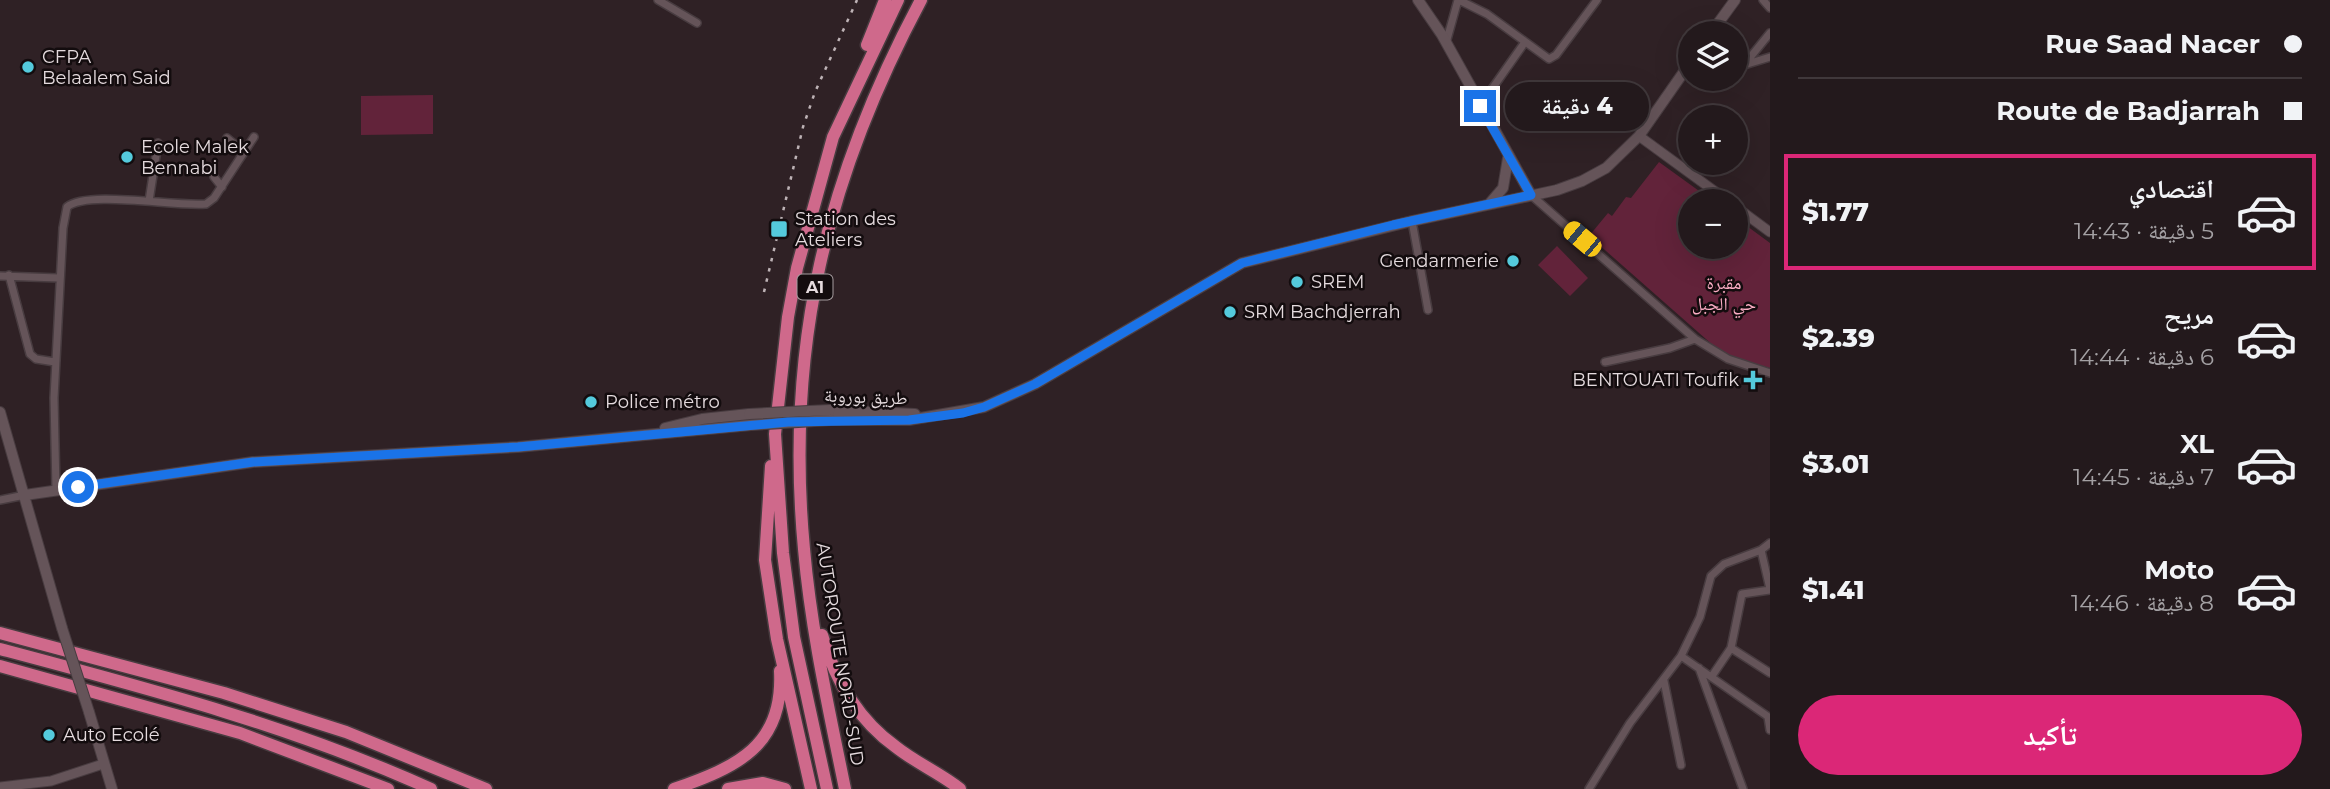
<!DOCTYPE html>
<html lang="ar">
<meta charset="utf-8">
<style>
body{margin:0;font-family:Montserrat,"Noto Naskh Arabic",sans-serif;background:#2b2225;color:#f1f3f6;direction:rtl;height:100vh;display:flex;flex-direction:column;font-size:26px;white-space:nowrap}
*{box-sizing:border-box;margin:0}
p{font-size:23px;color:#a3a0a3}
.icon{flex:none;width:38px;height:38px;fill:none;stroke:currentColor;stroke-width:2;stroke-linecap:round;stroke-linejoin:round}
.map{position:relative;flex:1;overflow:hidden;direction:ltr}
.panel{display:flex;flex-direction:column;background:#23191c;width:560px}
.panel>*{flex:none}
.hud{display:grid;align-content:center;height:154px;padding:0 28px;background:#23191c}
.controls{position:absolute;left:1678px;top:21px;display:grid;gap:14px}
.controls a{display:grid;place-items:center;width:70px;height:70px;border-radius:50%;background:#23191c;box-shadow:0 7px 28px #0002,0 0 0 2px #40383b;font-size:35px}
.end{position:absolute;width:32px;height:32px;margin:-16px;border:9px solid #1a73e8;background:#fff;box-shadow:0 0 0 4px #fff}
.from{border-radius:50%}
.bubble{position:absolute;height:49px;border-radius:24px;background:#23191c;box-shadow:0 7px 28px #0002,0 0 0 2px #40383b;font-size:23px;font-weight:800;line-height:49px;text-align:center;direction:rtl}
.car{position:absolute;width:21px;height:42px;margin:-21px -10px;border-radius:9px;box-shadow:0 0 5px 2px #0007;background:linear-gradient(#f5c518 24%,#345 0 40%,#f5c518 0 76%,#345 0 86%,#f5c518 0)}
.hud b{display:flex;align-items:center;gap:24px;height:66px;font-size:26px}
.hud b+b{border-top:2px solid #40383b}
.hud i{width:18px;height:18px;background:#f1f3f6}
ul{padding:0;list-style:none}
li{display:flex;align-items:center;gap:21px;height:116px;margin:0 14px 10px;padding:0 14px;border:4px solid transparent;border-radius:0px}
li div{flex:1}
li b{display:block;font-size:26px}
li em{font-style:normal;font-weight:800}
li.current{border-color:#db2777}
li>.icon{width:63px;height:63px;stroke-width:1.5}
.button{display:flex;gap:14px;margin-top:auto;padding:14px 28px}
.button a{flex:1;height:80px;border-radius:42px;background:#db2777;color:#fff;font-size:28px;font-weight:800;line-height:80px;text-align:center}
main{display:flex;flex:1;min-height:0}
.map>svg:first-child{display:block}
</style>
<main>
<section class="panel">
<div class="hud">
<b><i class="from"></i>Rue Saad Nacer</b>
<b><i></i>Route de Badjarrah</b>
</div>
<ul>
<li class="current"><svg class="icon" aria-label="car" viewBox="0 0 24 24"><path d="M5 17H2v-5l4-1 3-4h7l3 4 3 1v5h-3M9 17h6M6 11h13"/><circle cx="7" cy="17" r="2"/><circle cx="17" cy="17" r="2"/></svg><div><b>اقتصادي</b><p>5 دقيقة · 14:43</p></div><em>$1.77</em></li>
<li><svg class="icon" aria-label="car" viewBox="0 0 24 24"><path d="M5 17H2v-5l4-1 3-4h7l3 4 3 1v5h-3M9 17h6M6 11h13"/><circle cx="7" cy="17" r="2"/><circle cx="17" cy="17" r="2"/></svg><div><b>مريح</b><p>6 دقيقة · 14:44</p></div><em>$2.39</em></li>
<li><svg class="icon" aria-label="car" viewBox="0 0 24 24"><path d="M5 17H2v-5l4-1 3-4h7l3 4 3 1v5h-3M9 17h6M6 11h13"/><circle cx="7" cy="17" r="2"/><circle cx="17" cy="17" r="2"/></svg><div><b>XL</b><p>7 دقيقة · 14:45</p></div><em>$3.01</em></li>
<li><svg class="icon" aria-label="car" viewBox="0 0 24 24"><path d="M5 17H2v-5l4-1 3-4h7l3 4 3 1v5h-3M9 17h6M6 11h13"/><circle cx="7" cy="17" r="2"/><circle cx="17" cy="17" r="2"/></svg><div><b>Moto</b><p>8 دقيقة · 14:46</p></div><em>$1.41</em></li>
</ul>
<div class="button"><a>تأكيد</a></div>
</section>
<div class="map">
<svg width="1770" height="789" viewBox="0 0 1770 789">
<rect width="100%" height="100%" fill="#2f2125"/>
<!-- green -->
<path fill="#62233a" d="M 433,95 L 433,134 L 361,135 L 361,96 Z
M 1659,162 L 1713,201 L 1690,201 L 1690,247 L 1736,247 L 1736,218 L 1770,243 L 1770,368 L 1735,358 L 1715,347 L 1589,236 L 1608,213 L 1612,216 L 1626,197 L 1631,198 Z
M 1557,246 L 1588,278 L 1570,296 L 1538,265 Z"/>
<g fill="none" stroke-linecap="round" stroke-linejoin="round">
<defs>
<path id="minor" d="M 658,0 L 697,23
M 1459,0 L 1487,14 L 1549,59 L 1556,55 L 1597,0
M 1763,0 L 1770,8
M 1770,33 L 1744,65 L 1770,57
M 1446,43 L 1458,0
M 1480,106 L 1525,42
M 227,138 L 244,152
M 214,177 L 222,187
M 1531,195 L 1695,339 L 1728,359 L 1770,373
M 149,201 L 158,143
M 1412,221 L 1428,310
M 9,275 L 30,354 L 36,359 L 55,362
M 0,276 L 59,278
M 1605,362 L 1670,348 L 1695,339
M 56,490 L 54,398 L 63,228 L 67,207 C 88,190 175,207 206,204 L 214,198 L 254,137
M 0,500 L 25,495
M 1761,550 L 1770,589
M 1731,648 L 1770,673
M 1681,656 L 1770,718
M 1699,668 L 1743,789
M 1712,676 L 1731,648 L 1742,594 L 1770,590
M 1664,681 L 1681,765
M 1768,717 L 1770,730
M 1589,789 L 1630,723 L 1681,656 L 1700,617 L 1711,576 L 1724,564 L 1761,550 L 1770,543"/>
<path id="tertiary" d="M 1639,136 L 1728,201
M 1736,207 L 1770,232
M 0,787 L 51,781 L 103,764"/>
<path id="secondary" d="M 1418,0 L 1442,35 L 1531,195
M 1711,33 L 1735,0
M 1490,203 L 1503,188 L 1508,158
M 830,410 L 915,414
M 0,412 L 62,628
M 831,420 L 909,420 L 984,407 L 1035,384 L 1242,263 L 1412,221 L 1557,190 L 1582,181 L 1606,168 L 1639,136 L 1690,63
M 665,428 L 702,419 L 749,414
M 25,495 L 253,462 L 518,447 L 751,425
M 89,712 L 112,789"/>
<path id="motorway" d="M 867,45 L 885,0
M 771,466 L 765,560 L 777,639 L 811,789
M 0,633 L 224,693 L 346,732 L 486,789
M 822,635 C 835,680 858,720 896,747 C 916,763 940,773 960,789
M 0,649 C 147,688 292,726 431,789
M 0,666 L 240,733 L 388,789
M 674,789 C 737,767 784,746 780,671
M 728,789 L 763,783 L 785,789
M 827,789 L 794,637 L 783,553 L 775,434 L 788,317 L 797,268 L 833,137 L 898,0
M 845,789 C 829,710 811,630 804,549 C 785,347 826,178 921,0"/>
</defs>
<!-- minor casing -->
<use href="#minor" stroke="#483c40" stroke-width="10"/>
<!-- tertiary casing -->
<use href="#tertiary" stroke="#483c40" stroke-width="11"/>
<!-- secondary casing -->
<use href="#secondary" stroke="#483c40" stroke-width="12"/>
<!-- motorway casing -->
<use href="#motorway" stroke="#483c40" stroke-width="15"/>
<!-- minor -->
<use href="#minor" stroke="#655459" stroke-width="7"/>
<!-- tertiary -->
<use href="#tertiary" stroke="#655459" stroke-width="9"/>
<!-- secondary -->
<use href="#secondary" stroke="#655459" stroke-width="10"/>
<!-- motorway -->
<use href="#motorway" stroke="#cf698b" stroke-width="12"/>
<!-- rail -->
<path stroke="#beb3b6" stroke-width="2.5" stroke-dasharray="3.5 7" stroke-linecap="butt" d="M 764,292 L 803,127 L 815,92 L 857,0"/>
<defs>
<path id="secondary-bridge" d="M 749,414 L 830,410
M 751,425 L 831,420
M 62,628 L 89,712"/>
</defs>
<!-- secondary-bridge casing -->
<use href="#secondary-bridge" stroke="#483c40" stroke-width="12" stroke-linecap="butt"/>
<!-- secondary-bridge -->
<use href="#secondary-bridge" stroke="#655459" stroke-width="10"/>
</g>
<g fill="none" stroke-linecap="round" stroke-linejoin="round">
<!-- route -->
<path stroke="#1a73e8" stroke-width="9" d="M 78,487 L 253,462 L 518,447 L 788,422 L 909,420 L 963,413 L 984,407 L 1035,384 L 1242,263 L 1393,225 L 1531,195 L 1480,106"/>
</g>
<!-- markers -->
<g fill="#54cadc" stroke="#130c0e" stroke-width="2.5">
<circle cx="28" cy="67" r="7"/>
<circle cx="127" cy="157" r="7"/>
<rect x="770" y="220" width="18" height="18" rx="3.5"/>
<circle cx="1513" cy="261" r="7"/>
<circle cx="1297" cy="282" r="7"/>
<circle cx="1230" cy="312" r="7"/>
<path d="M1749.5 369.5h7v7h7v7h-7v7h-7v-7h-7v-7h7z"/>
<circle cx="591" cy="402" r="7"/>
<circle cx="49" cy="735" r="7"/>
</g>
<g text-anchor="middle" stroke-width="5" stroke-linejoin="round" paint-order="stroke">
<!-- shield labels -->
<rect fill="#130c0e" stroke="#a69da0" stroke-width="2" x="797.5" y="274.5" width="35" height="25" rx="5"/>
<g font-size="16" font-weight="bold" fill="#e5dbde">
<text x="815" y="293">A1</text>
</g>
<!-- poi labels -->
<g font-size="18" fill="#e5dbde" stroke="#130c0e" text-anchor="start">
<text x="42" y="63">CFPA<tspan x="42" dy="21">Belaalem Said</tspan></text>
<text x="141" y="153">Ecole Malek<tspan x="141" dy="21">Bennabi</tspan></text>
<text x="795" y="225">Station des<tspan x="795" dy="21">Ateliers</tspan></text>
<text x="1499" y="267" text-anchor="end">Gendarmerie</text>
<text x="1311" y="288">SREM</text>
<text x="1244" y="318">SRM Bachdjerrah</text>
<text x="1739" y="386" text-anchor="end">BENTOUATI Toufik</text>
<text x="605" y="408">Police métro</text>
<text x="63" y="741">Auto Ecolé</text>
</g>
<!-- park labels -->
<g font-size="18" fill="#fbadc4" stroke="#130c0e">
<text x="1724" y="289">مقبرة<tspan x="1724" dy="21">حي الجبل</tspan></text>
</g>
<!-- street labels -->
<g font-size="18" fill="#e5dbde" stroke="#130c0e">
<text transform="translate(866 397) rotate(2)" y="6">طريق بوروبة</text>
<text transform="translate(840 654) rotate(81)" y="6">AUTOROUTE NORD-SUD</text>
</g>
</g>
</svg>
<div class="controls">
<a><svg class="icon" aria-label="layers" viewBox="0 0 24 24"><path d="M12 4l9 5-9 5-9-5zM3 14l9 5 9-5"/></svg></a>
<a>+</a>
<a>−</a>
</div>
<i class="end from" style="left:78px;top:487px"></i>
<i class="end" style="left:1480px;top:106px"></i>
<div class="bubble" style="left:1505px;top:82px;width:144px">4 دقيقة</div>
<i class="car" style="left:1582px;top:239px;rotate:310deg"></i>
</div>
</main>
